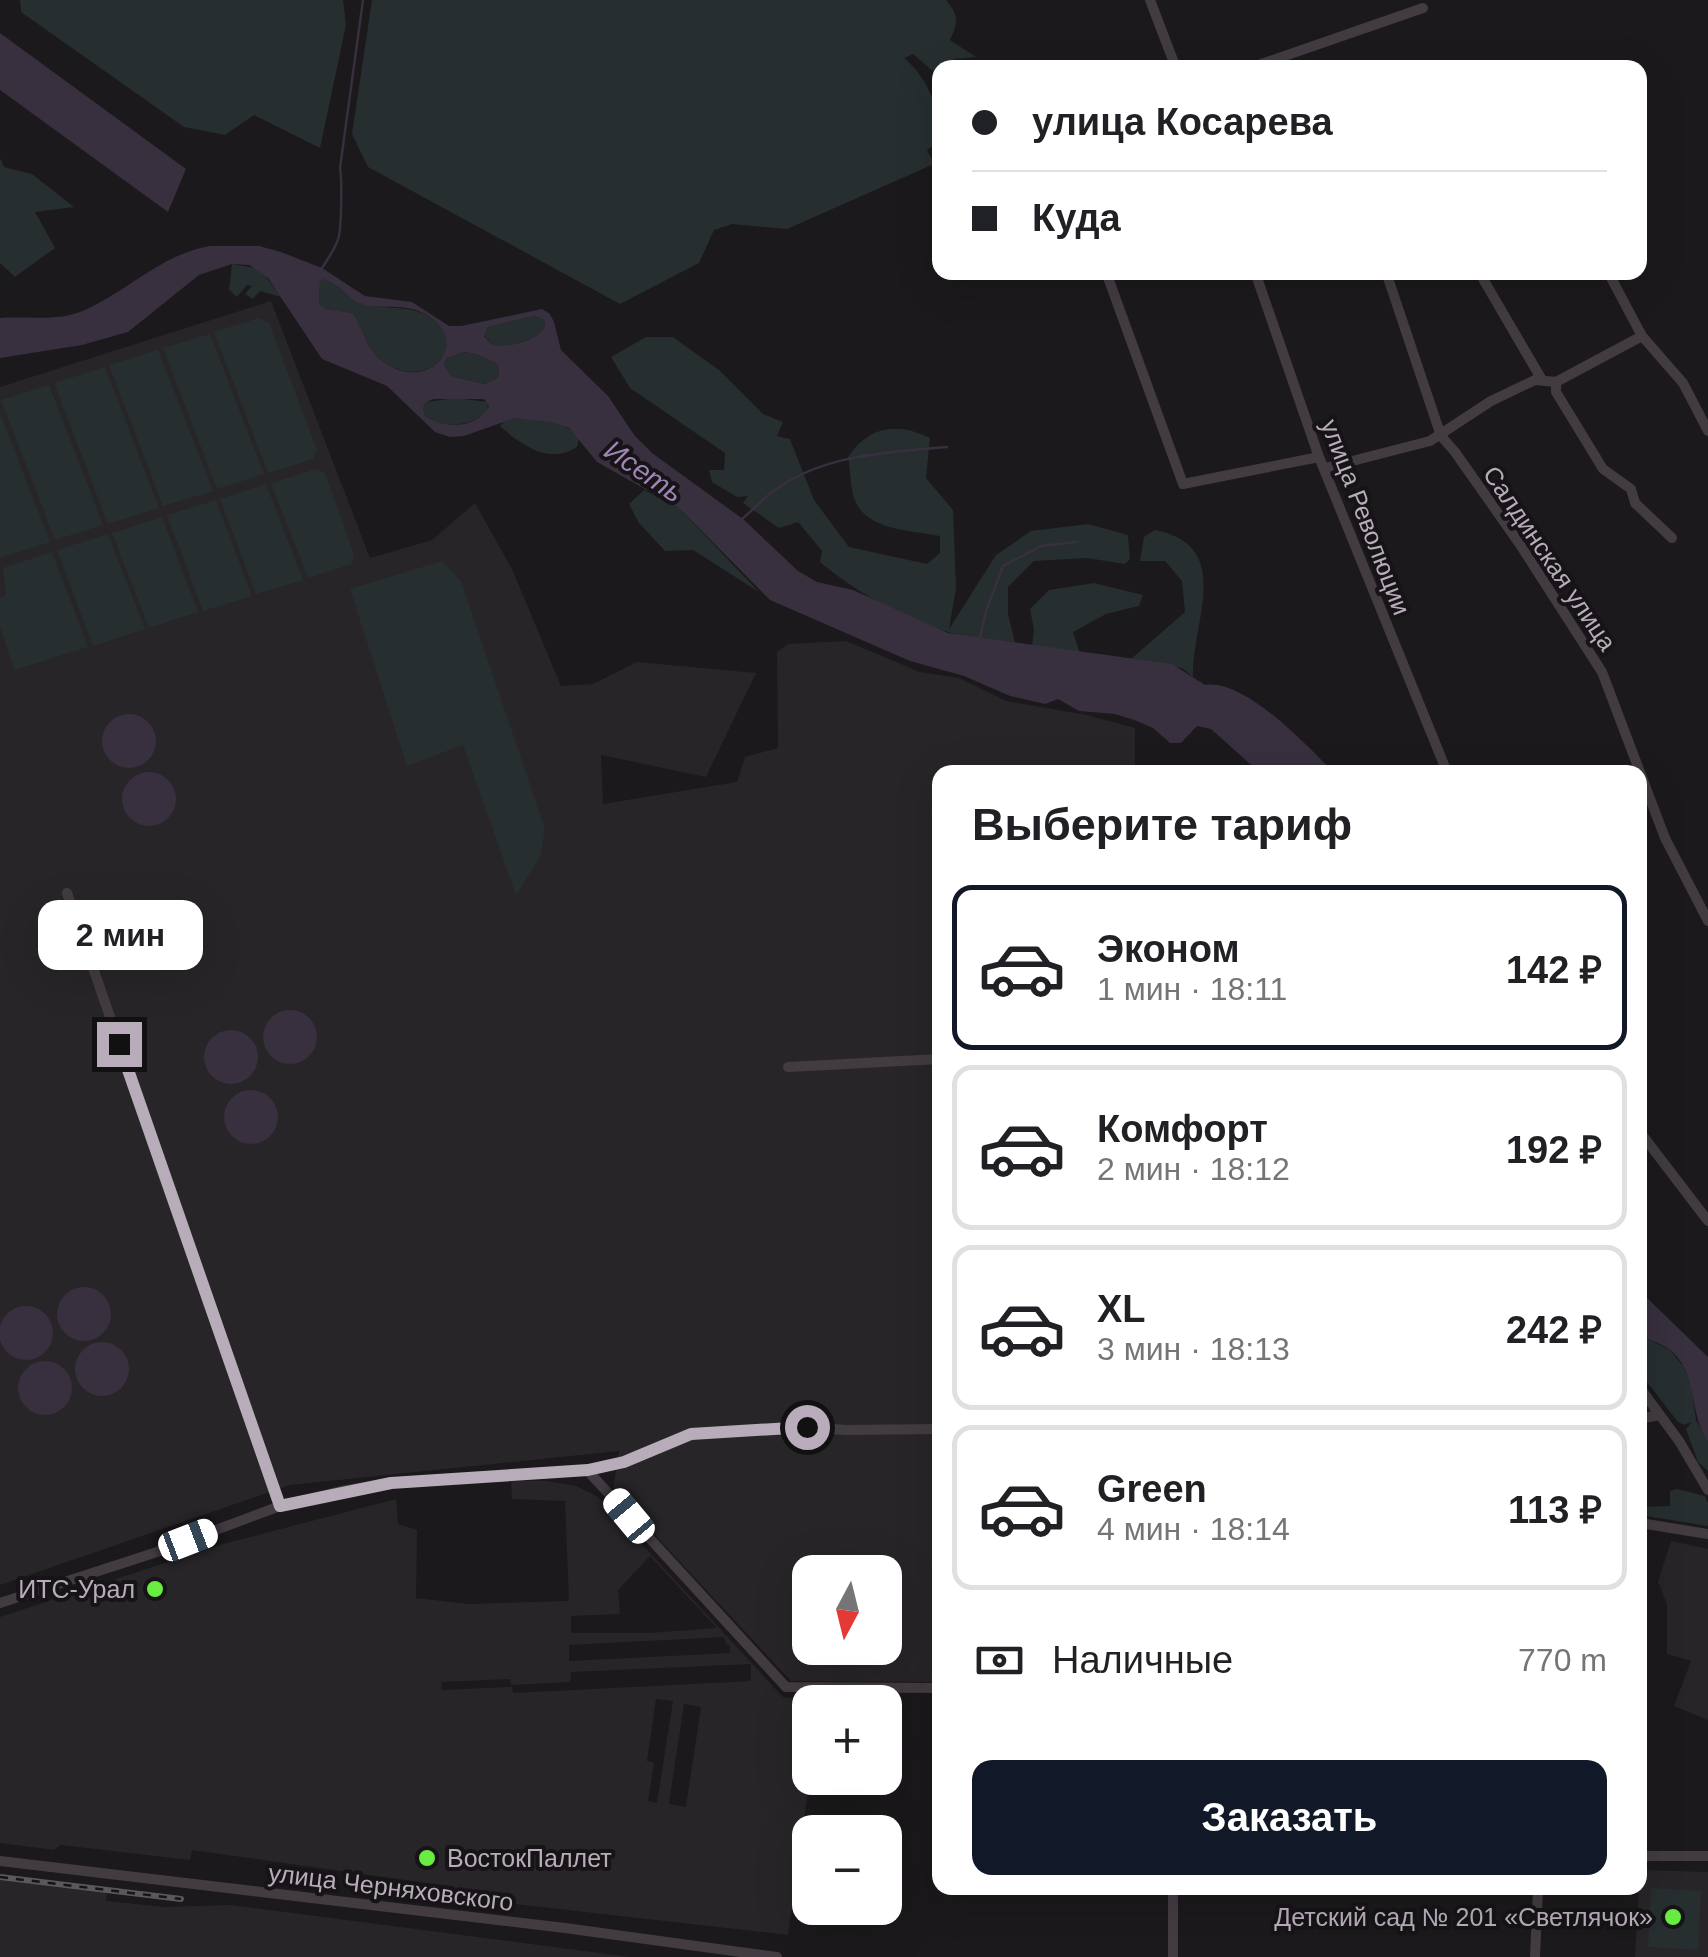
<!DOCTYPE html>
<html lang="ru">
<meta charset="utf-8">
<style>
body{margin:0;font-family:Arial,sans-serif;background:#f6f6f6;color:#202124;height:100vh;display:flex;flex-direction:column;font-size:38px;white-space:nowrap}
*{box-sizing:border-box;margin:0}
p{font-size:32px;color:#757577}
.icon{flex:none;width:55px;height:55px;fill:none;stroke:currentColor;stroke-width:2;stroke-linecap:round;stroke-linejoin:round}
.map{position:relative;flex:1;overflow:hidden}
.panel{position:absolute;left:932px;top:765px;width:715px;height:1130px;display:flex;flex-direction:column;background:#fff;border-radius:20px;box-shadow:0 10px 40px #0002}
.panel>*{flex:none}
.hud{position:absolute;left:932px;top:60px;width:715px;height:220px;border-radius:20px;box-shadow:0 10px 40px #0002;display:grid;align-content:center;height:220px;padding:0 40px;background:#fff}
.needle{width:65px;rotate:187deg}
.tools{position:absolute;left:792px;top:1555px;display:grid;gap:20px}
.tools a{display:grid;place-items:center;width:110px;height:110px;border-radius:20px;background:#fff;box-shadow:0 10px 40px #0002;font-size:50px}
.end{position:absolute;width:45px;height:45px;margin:-22px;border:12px solid #b8acba;background:#111;box-shadow:0 0 0 5px #111}
.from{border-radius:50%}
.bubble{position:absolute;height:70px;border-radius:20px;background:#fff;box-shadow:0 10px 40px #0002;font-size:32px;font-weight:800;line-height:70px;text-align:center}
.car{position:absolute;width:30px;height:60px;margin:-30px -15px;border-radius:12px;box-shadow:0 0 8px 2px #0007;background:linear-gradient(#fff 24%,#345 0 40%,#fff 0 76%,#345 0 86%,#fff 0)}
.hud b{display:flex;align-items:center;gap:35px;height:95px;font-size:38px}
.hud b+b{border-top:2px solid #e0e0e0}
.hud i{width:25px;height:25px;background:#202124}
ul{padding:0;list-style:none}
li{display:flex;align-items:center;gap:30px;height:165px;margin:0 20px 15px;padding:0 20px;border:5px solid #e0e0e0;border-radius:20px}
li div{flex:1}
li b{display:block;font-size:38px}
li em{font-style:normal;font-weight:800}
li.selected{border-color:#111827}
li>.icon{width:90px;height:90px;stroke-width:1.5}
h2{padding:0 40px;font-size:45px;line-height:120px}
.pay{display:flex;align-items:center;gap:25px;height:110px;padding:0 40px;font-size:38px}
.pay p{margin-inline-start:auto}
.primary-button{display:flex;gap:20px;margin-top:auto;padding:20px 40px}
.primary-button a{flex:1;height:115px;border-radius:20px;background:#111827;color:#fff;font-size:40px;font-weight:800;line-height:115px;text-align:center}
.map>svg:first-child{display:block}
</style>
<div class="map">
<svg width="1708" height="1957" viewBox="0 0 1708 1957">
<rect width="100%" height="100%" fill="#1b191b"/>
<!-- built -->
<path fill="#282528" fill-rule="evenodd" d="M 271,301 L 370,558 L 432,540 L 475,503 L 512,569 L 561,686 L 593,684 L 637,662 L 756,673 L 706,777 L 601,755 L 603,804 L 737,782 L 745,757 L 778,748 L 777,652 L 788,644 L 846,641 L 920,672 L 959,678 L 1006,701 L 1087,715 L 1135,728 L 1135,772 L 940,772 L 938,1682 L 791,1681 L 613,1490 L 619,1451 L 290,1485 L 0,1585 L 0,387 ZM 810,1572 L 885,1572 L 885,1648 L 810,1648 Z
M 511,1481 L 547,1481 L 576,1486 L 598,1497 L 783,1697 L 820,1701 L 810,1702 L 810,1775 L 788,1935 L 454,1897 L 455,1887 L 192,1850 L 190,1860 L 61,1845 L 54,1850 L 0,1843 L 0,1617 L 223,1544 L 396,1499 L 398,1524 L 417,1530 L 416,1598 L 469,1604 L 569,1601 L 565,1501 L 512,1499 ZM 650,1556 L 717,1628 L 649,1633 L 571,1633 L 571,1616 L 620,1614 L 618,1590 ZM 724,1637 L 726,1644 L 730,1645 L 730,1653 L 569,1661 L 569,1645 ZM 751,1664 L 751,1681 L 513,1693 L 512,1687 L 441,1690 L 442,1682 L 510,1679 L 511,1685 L 570,1682 L 571,1672 ZM 656,1699 L 673,1701 L 657,1803 L 648,1801 L 654,1763 L 647,1761 ZM 684,1704 L 701,1707 L 686,1807 L 669,1804 Z
M 1671,1541 L 1708,1549 L 1708,1720 L 1674,1706 L 1691,1661 L 1667,1654 L 1667,1604 L 1658,1582 Z
M 1640,1870 L 1708,1872 L 1708,1957 L 1635,1957 Z
M 0,1877 L 107,1889 L 106,1901 L 165,1907 L 231,1905 L 630,1957 L 0,1957 Z"/>
<!-- green -->
<path fill="#272e30" d="M 20,0 L 343,0 L 346,25 L 320,148 L 254,115 L 225,135 L 184,127 L 21,12 Z
M 372,0 L 946,0 C 959,15 958,23 950,40 L 976,57 L 954,59 L 935,73 L 913,54 L 904,58 C 928,78 940,109 940,141 L 927,150 L 934,164 L 787,229 L 732,224 L 714,230 L 699,263 L 620,304 L 368,167 L 352,134 Z
M 0,158 L 4,167 L 32,174 L 74,207 L 35,212 L 55,248 L 15,277 L 0,263 Z
M 232,264 L 260,269 L 281,297 L 260,291 L 253,299 L 245,294 L 252,286 L 247,285 L 237,297 L 229,290 Z
M 324,278 C 337,283 343,294 355,300 C 382,314 412,300 436,322 C 469,352 421,392 381,360 C 366,349 363,329 353,313 L 324,309 L 319,304 L 320,283 Z
M 534,316 L 544,320 L 545,326 C 536,342 510,347 492,345 L 484,335 L 488,327 Z
M 259,318 L 269,323 L 317,450 L 313,459 L 268,473 L 214,332 Z
M 210,334 L 264,474 L 217,489 L 163,348 Z
M 646,337 L 673,337 L 719,370 L 763,414 L 783,422 L 777,436 L 790,439 L 814,500 L 849,547 L 927,564 L 940,553 L 940,536 C 915,531 872,531 857,505 C 850,493 851,471 848,457 C 869,426 897,422 930,438 L 926,478 L 953,510 L 956,588 L 949,629 L 996,555 L 1031,531 L 1088,524 L 1128,535 L 1130,559 L 1125,564 L 1087,558 L 1034,561 L 1008,587 L 1008,614 L 1015,642 C 944,642 873,606 820,562 L 822,551 L 798,522 L 779,528 L 743,503 L 748,496 L 737,497 L 712,482 L 709,470 L 724,470 L 725,453 L 630,388 L 611,357 Z
M 158,350 L 213,491 L 163,506 L 109,365 Z
M 463,352 L 476,354 L 498,364 L 499,377 L 484,384 L 451,376 L 444,365 L 446,359 Z
M 105,367 L 159,508 L 108,524 L 54,383 Z
M 49,385 L 103,525 L 55,540 L 1,400 Z
M 456,398 L 488,402 L 487,412 C 468,427 445,429 425,416 L 423,408 L 426,402 Z
M 0,413 L 50,542 L 0,558 Z
M 515,418 C 536,419 566,420 579,438 L 577,447 C 549,465 521,445 500,426 L 506,420 Z
M 316,469 L 325,473 L 354,555 L 352,564 L 308,578 L 271,483 Z
M 266,484 L 303,580 L 256,594 L 220,499 Z
M 644,490 L 680,509 L 759,592 L 693,550 L 665,551 L 639,523 L 629,504 Z
M 216,500 L 252,596 L 203,611 L 167,515 Z
M 162,517 L 198,612 L 149,628 L 112,533 Z
M 1155,530 C 1236,546 1191,623 1193,677 L 1182,668 L 1131,659 L 1185,612 L 1182,581 L 1165,561 L 1140,561 L 1144,537 Z
M 108,534 L 145,629 L 93,646 L 57,550 Z
M 52,552 L 88,647 L 14,670 L 0,626 L 0,598 L 6,595 L 3,568 Z
M 442,561 L 461,581 L 545,829 L 540,857 L 516,895 L 463,745 L 407,766 L 350,589 Z
M 1094,583 L 1143,595 L 1139,606 L 1106,614 L 1073,632 L 1080,654 L 1032,646 L 1034,630 L 1030,609 L 1049,590 Z
M 1640,1335 L 1670,1350 L 1683,1366 L 1691,1384 L 1696,1420 L 1708,1442 L 1708,1471 L 1698,1462 L 1686,1429 L 1692,1422 L 1684,1425 L 1678,1422 L 1640,1373 Z
M 1677,1489 L 1705,1496 L 1708,1503 L 1708,1526 L 1640,1515 L 1640,1507 L 1670,1506 L 1670,1491 Z
M 1651,1888 L 1701,1891 L 1698,1950 L 1648,1947 Z"/>
<!-- water -->
<path fill="#382f3f" fill-rule="evenodd" d="M 0,33 L 186,169 L 168,212 L 0,90 Z
M 210,246 L 259,246 L 281,252 L 322,268 L 365,296 L 412,302 L 449,326 L 461,326 L 542,309 L 550,314 L 554,322 L 561,350 L 608,396 L 635,436 L 652,453 L 743,519 L 798,571 L 817,582 L 853,590 L 948,633 L 1172,664 L 1205,685 C 1244,678 1308,746 1333,772 L 1259,772 L 1211,729 L 1197,726 L 1181,743 L 1170,743 L 1153,728 L 1137,721 L 1115,714 L 1079,711 L 1058,699 L 1045,704 L 1010,696 L 964,676 L 910,661 L 770,600 L 680,509 L 597,462 L 569,428 L 551,422 L 515,418 L 464,436 L 450,437 L 435,432 L 387,386 L 322,359 L 268,278 L 249,265 L 232,264 L 199,275 L 128,332 L 82,345 L 0,358 L 0,318 C 29,316 58,322 85,310 C 129,290 162,254 210,246 ZM 323,279 C 339,283 347,299 362,304 C 382,310 404,303 423,313 C 477,341 427,397 381,360 C 366,349 363,328 353,313 L 325,309 L 319,304 L 320,283 ZM 534,316 L 544,320 L 545,326 C 536,342 510,347 492,345 L 484,336 L 488,327 ZM 463,352 L 476,354 L 498,364 L 499,377 L 484,384 L 451,376 L 444,365 L 446,359 ZM 434,399 L 484,399 L 489,406 C 477,429 445,429 425,416 L 423,408 L 426,402 Z
M102 741a27 27 0 1 1 54 0a27 27 0 1 1-54 0Z
M122 799a27 27 0 1 1 54 0a27 27 0 1 1-54 0Z
M263 1037a27 27 0 1 1 54 0a27 27 0 1 1-54 0Z
M204 1057a27 27 0 1 1 54 0a27 27 0 1 1-54 0Z
M224 1117a27 27 0 1 1 54 0a27 27 0 1 1-54 0Z
M57 1314a27 27 0 1 1 54 0a27 27 0 1 1-54 0Z
M 1640,1291 L 1708,1357 L 1708,1442 C 1688,1413 1699,1372 1669,1349 C 1660,1343 1649,1340 1640,1335 Z
M-1 1333a27 27 0 1 1 54 0a27 27 0 1 1-54 0Z
M75 1369a27 27 0 1 1 54 0a27 27 0 1 1-54 0Z
M18 1388a27 27 0 1 1 54 0a27 27 0 1 1-54 0Z"/>
<g fill="none" stroke-linecap="round" stroke-linejoin="round">
<!-- stream -->
<path stroke="#382f3f" stroke-width="2.5" d="M 320,271 C 326,262 333,252 337,242 C 342,234 342,179 340,168 L 363,0
M 742,519 C 754,509 765,496 778,488 C 826,454 891,452 947,447
M 979,642 L 986,611 L 1003,566 L 1041,546 L 1076,542"/>
<!-- minor -->
<path stroke="#423c42" stroke-width="10" d="M 1150,0 L 1176,68
M 1250,68 L 1423,8
M 1106,272 L 1183,484 L 1319,457
M 1255,272 L 1319,457 L 1447,772
M 1386,272 L 1441,436 L 1455,452 L 1519,543 L 1602,672 L 1665,838 L 1708,921
M 1479,272 L 1542,380
M 1608,272 L 1642,336 L 1683,383 L 1708,431
M 1556,382 L 1556,392 L 1603,469 L 1631,489 L 1635,503 L 1672,538
M 1325,468 L 1430,441 L 1491,401 L 1535,380 L 1556,382 L 1642,336
M 67,893 L 280,1506
M 788,1067 L 940,1059
M 1640,1132 L 1708,1221
M 1640,1388 L 1679,1441 L 1708,1490
M 1640,1419 L 1659,1415
M 587,1470 L 786,1687 L 940,1688
M 1640,1523 L 1708,1534
M 0,1603 L 157,1552 L 280,1506 L 341,1491 L 391,1483 L 587,1470 L 624,1462 L 691,1434 L 809,1427 L 845,1430 L 940,1429
M 1640,1856 L 1708,1856
M 0,1861 L 565,1928 L 777,1957
M 1173,1888 L 1173,1957
M 1535,1957 L 1538,1888"/>
<defs>
<path id="rail" d="M 0,1877 L 181,1899"/>
</defs>
<!-- rail casing -->
<use href="#rail" stroke="#5e565f" stroke-width="6"/>
<!-- rail -->
<use href="#rail" stroke="#161416" stroke-width="2.5" stroke-dasharray="8" stroke-linecap="butt"/>
</g>
<g fill="none" stroke-linecap="round" stroke-linejoin="round">
<!-- route -->
<path stroke="#b8acba" stroke-width="12" d="M 119,1044 L 280,1506 L 391,1483 L 588,1470 L 624,1462 L 691,1434 L 807,1427"/>
</g>
<!-- markers -->
<g fill="#68ec41" stroke="#161416" stroke-width="4">
<circle cx="155" cy="1589" r="10"/>
<circle cx="427" cy="1858" r="10"/>
<circle cx="1673" cy="1917" r="10"/>
</g>
<g text-anchor="middle" stroke-width="8" stroke-linejoin="round" paint-order="stroke">
<!-- street labels -->
<g font-size="25" fill="#b8acba" stroke="#161416">
<text transform="translate(1366 517) rotate(69)" y="9">улица Революции</text>
<text transform="translate(1550 558) rotate(56)" y="9">Салдинская улица</text>
<text transform="translate(391 1887) rotate(7)" y="9">улица Черняховского</text>
</g>
<!-- poi labels -->
<g font-size="25" fill="#b8acba" stroke="#161416" text-anchor="end">
<text x="135" y="1598">ИТС-Урал</text>
<text x="447" y="1867" text-anchor="start">ВостокПаллет</text>
<text x="1653" y="1926">Детский сад № 201 «Светлячок»</text>
</g>
<!-- water labels -->
<g font-size="28" font-style="italic" fill="#a085b4" stroke="#161416">
<text transform="translate(644 471) rotate(34)" y="10">Исеть</text>
</g>
</g>
</svg>
<div class="tools">
<a><svg class="needle" viewBox="-14 -14 28 28"><path d="M0-13l5 13h-10z" fill="#e53935"/><path d="M0 13l5-13h-10z" fill="#757577"/></svg></a>
<a>+</a>
<a>−</a>
</div>
<i class="end from" style="left:807px;top:1427px"></i>
<i class="end" style="left:119px;top:1044px"></i>
<div class="bubble" style="left:38px;top:900px;width:165px">2 мин</div>
<i class="car" style="left:629px;top:1516px;rotate:320deg"></i>
<i class="car" style="left:188px;top:1540px;rotate:69deg"></i>
<div class="hud">
<b><i class="from"></i>улица Косарева</b>
<b><i></i>Куда</b>
</div>
<section class="panel">
<h2>Выберите тариф</h2>
<ul>
<li class="selected"><svg class="icon" aria-label="car" viewBox="0 0 24 24"><path d="M5 17H2v-5l4-1 3-4h7l3 4 3 1v5h-3M9 17h6M6 11h13"/><circle cx="7" cy="17" r="2"/><circle cx="17" cy="17" r="2"/></svg><div><b>Эконом</b><p>1 мин · 18:11</p></div><em>142 ₽</em></li>
<li><svg class="icon" aria-label="car" viewBox="0 0 24 24"><path d="M5 17H2v-5l4-1 3-4h7l3 4 3 1v5h-3M9 17h6M6 11h13"/><circle cx="7" cy="17" r="2"/><circle cx="17" cy="17" r="2"/></svg><div><b>Комфорт</b><p>2 мин · 18:12</p></div><em>192 ₽</em></li>
<li><svg class="icon" aria-label="car" viewBox="0 0 24 24"><path d="M5 17H2v-5l4-1 3-4h7l3 4 3 1v5h-3M9 17h6M6 11h13"/><circle cx="7" cy="17" r="2"/><circle cx="17" cy="17" r="2"/></svg><div><b>XL</b><p>3 мин · 18:13</p></div><em>242 ₽</em></li>
<li><svg class="icon" aria-label="car" viewBox="0 0 24 24"><path d="M5 17H2v-5l4-1 3-4h7l3 4 3 1v5h-3M9 17h6M6 11h13"/><circle cx="7" cy="17" r="2"/><circle cx="17" cy="17" r="2"/></svg><div><b>Green</b><p>4 мин · 18:14</p></div><em>113 ₽</em></li>
</ul>
<div class="pay"><svg class="icon" aria-label="cash" viewBox="0 0 24 24"><path d="M3 7h18v10H3z"/><circle cx="12" cy="12" r="2"/></svg>Наличные<p>770 m</p></div>
<div class="primary-button"><a>Заказать</a></div>
</section>
</div>
